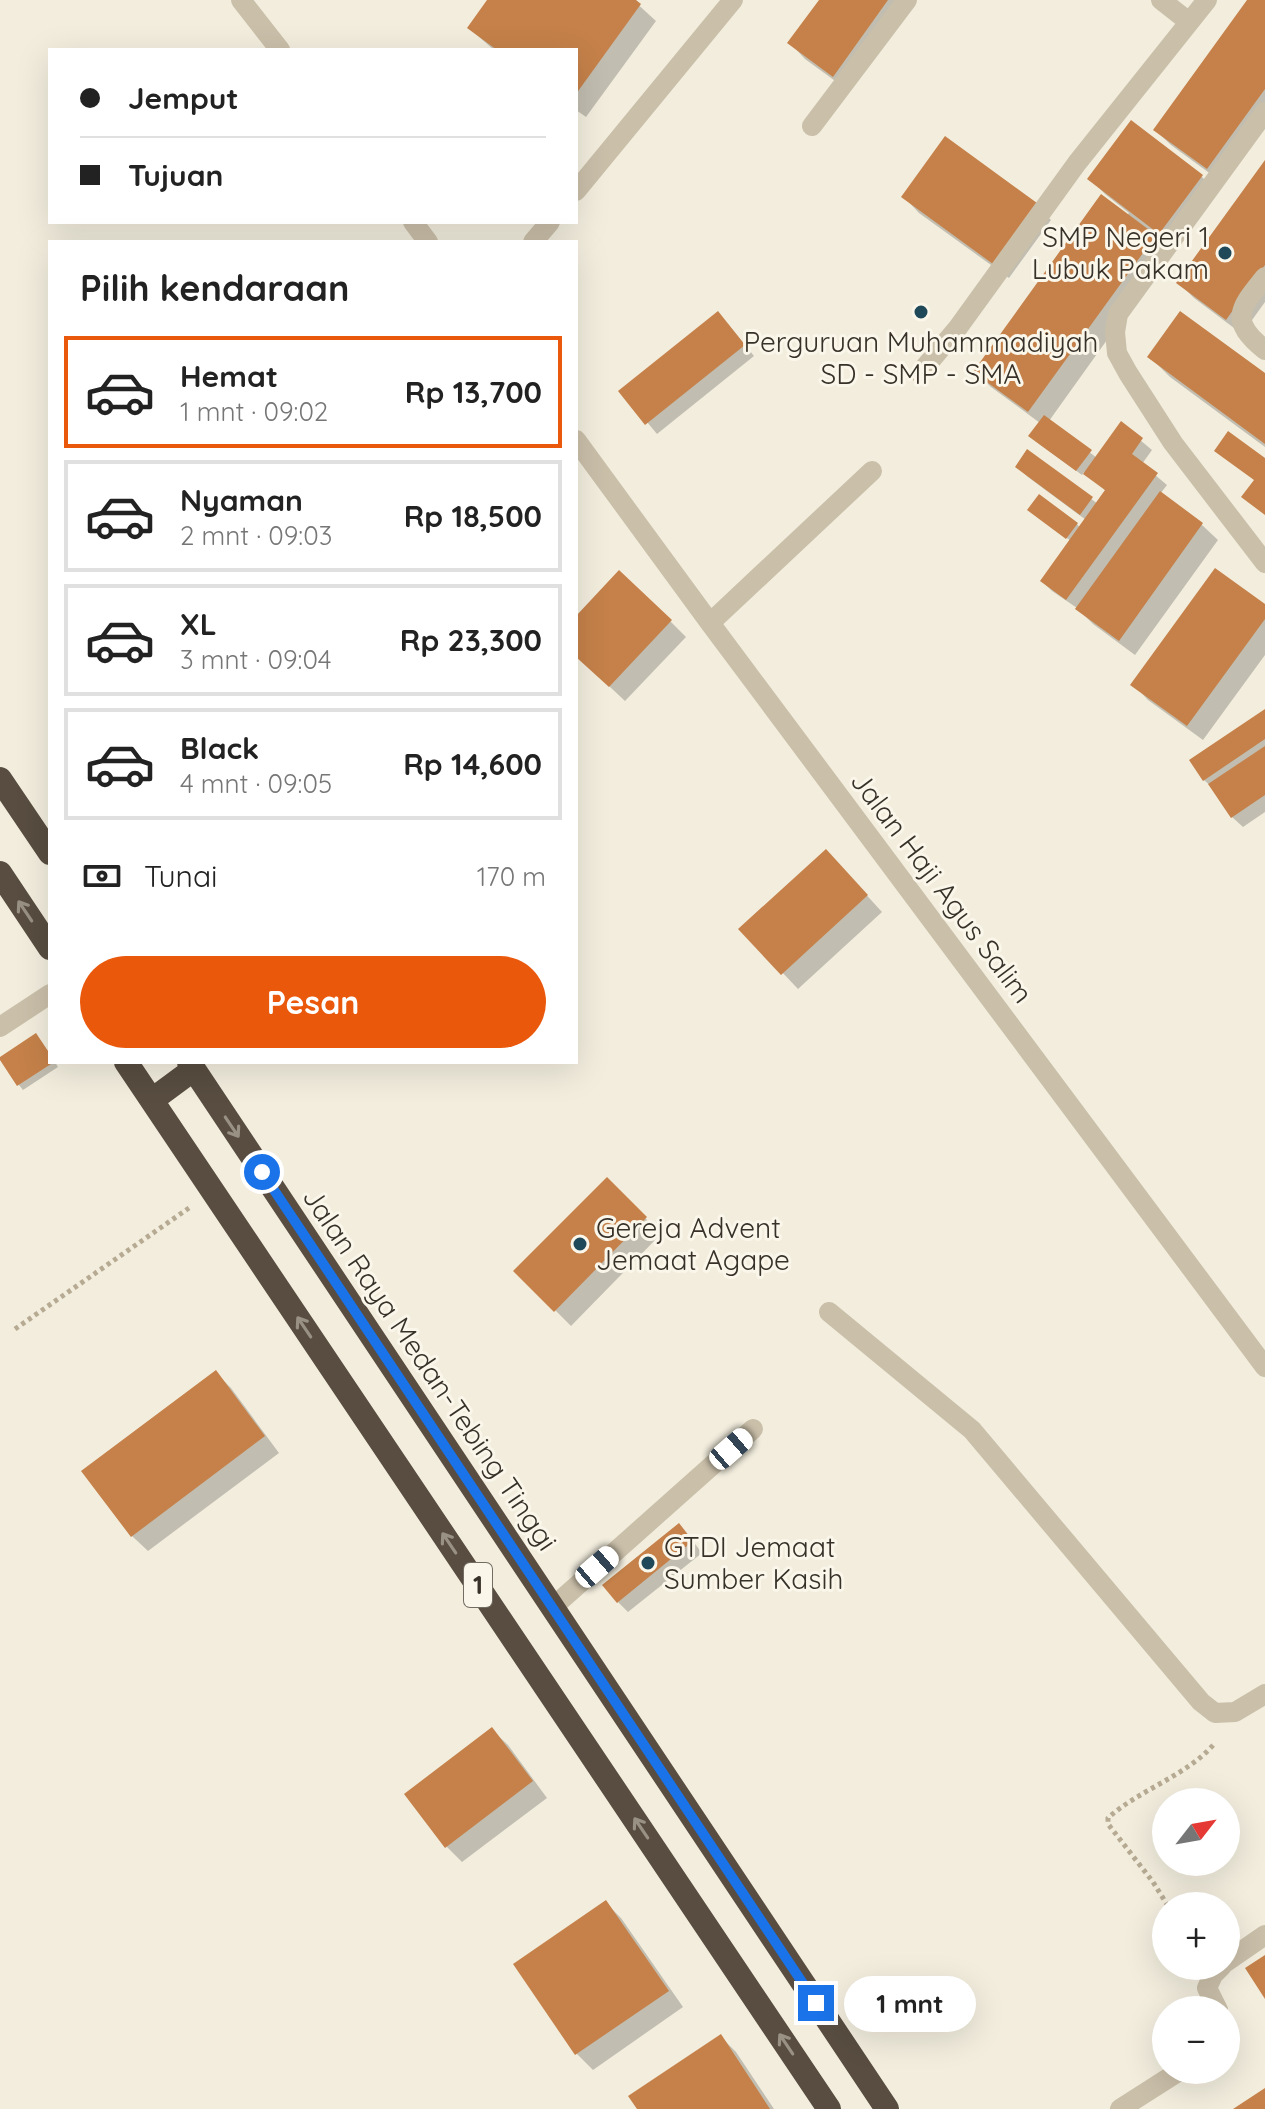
<!DOCTYPE html>
<html lang="id">
<meta charset="utf-8">
<style>
body{margin:0;font-family:Quicksand,sans-serif;background:#f2f2f2;color:#222;height:100vh;display:flex;flex-direction:column;font-size:30px;white-space:nowrap}
*{box-sizing:border-box;margin:0}
p{font-size:26px;color:#767676}
.icon{flex:none;width:44px;height:44px;fill:none;stroke:currentColor;stroke-width:2;stroke-linecap:round;stroke-linejoin:round}
.map{position:relative;flex:1;overflow:hidden}
.side{position:absolute;left:48px;top:240px;width:530px;height:824px;display:flex;flex-direction:column;background:#fff;border-radius:0px;box-shadow:0 8px 32px #0002}
.side>*{flex:none}
.guide{position:absolute;left:48px;top:48px;width:530px;height:176px;border-radius:0px;box-shadow:0 8px 32px #0002;display:grid;align-content:center;height:176px;padding:0 32px;background:#fff}
.needle{width:52px;rotate:59deg}
.buttons{position:absolute;left:1152px;top:1788px;display:grid;gap:16px}
.buttons a{display:grid;place-items:center;width:88px;height:88px;border-radius:50%;background:#fff;box-shadow:0 8px 32px #0002;font-size:40px}
.end{position:absolute;width:36px;height:36px;margin:-18px;border:10px solid #1a73e8;background:#fff;box-shadow:0 0 0 4px #fff}
.from{border-radius:50%}
.bubble{position:absolute;height:56px;border-radius:28px;background:#fff;box-shadow:0 8px 32px #0002;font-size:26px;font-weight:800;line-height:56px;text-align:center}
.car{position:absolute;width:24px;height:48px;margin:-24px -12px;border-radius:10px;box-shadow:0 0 6px 2px #0007;background:linear-gradient(#fff 24%,#345 0 40%,#fff 0 76%,#345 0 86%,#fff 0)}
.guide b{display:flex;align-items:center;gap:28px;height:76px;font-size:30px}
.guide b+b{border-top:2px solid #e0e0e0}
.guide i{width:20px;height:20px;background:#222}
ul{padding:0;list-style:none}
li{display:flex;align-items:center;gap:24px;height:112px;margin:0 16px 12px;padding:0 16px;border:4px solid #e0e0e0;border-radius:0px}
li div{flex:1}
li b{display:block;font-size:30px}
li em{font-style:normal;font-weight:800}
li.active{border-color:#ea580c}
li>.icon{width:72px;height:72px;stroke-width:1.5}
h2{padding:0 32px;font-size:36px;line-height:96px}
.pay{display:flex;align-items:center;gap:20px;height:88px;padding:0 32px;font-size:30px}
.pay p{margin-inline-start:auto}
.cta{display:flex;gap:16px;margin-top:auto;padding:16px 32px}
.cta a{flex:1;height:92px;border-radius:48px;background:#ea580c;color:#fff;font-size:32px;font-weight:800;line-height:92px;text-align:center}
.map>svg:first-child{display:block}
</style>
<div class="map">
<svg width="1265" height="2109" viewBox="0 0 1265 2109">
<rect width="100%" height="100%" fill="#f2eddd"/>
<!-- shadow -->
<path fill="#0003" d="M 489,0 L 633,0 L 656,21 L 586,117 L 576,110 L 576,50 L 494,50 L 469,28 Z
M 821,0 L 915,0 L 849,91 L 805,59 L 790,43 Z
M 1249,0 L 1265,0 L 1265,126 L 1223,183 L 1171,145 L 1155,130 Z
M 1132,123 L 1202,177 L 1217,192 L 1175,248 L 1155,232 L 1153,234 L 1170,252 L 1049,421 L 1097,458 L 1121,424 L 1152,450 L 1142,464 L 1167,485 L 1160,494 L 1202,525 L 1218,540 L 1135,655 L 1093,624 L 1077,608 L 1052,591 L 1042,581 L 1071,541 L 1034,514 L 1077,524 L 1080,528 L 1086,520 L 1028,477 L 1017,466 L 1027,452 L 1098,504 L 1107,492 L 1084,472 L 1082,475 L 1035,441 L 1040,423 L 991,387 L 976,372 L 1129,213 L 1105,194 L 1089,178 Z
M 1265,164 L 1265,302 L 1242,334 L 1194,298 L 1179,283 Z
M 904,197 L 1035,205 L 1051,220 L 1009,278 L 919,213 Z
M 728,324 L 754,356 L 657,434 L 621,391 Z
M 1150,357 L 1265,375 L 1265,447 L 1170,377 Z
M 1265,607 L 1265,655 L 1203,740 L 1148,700 L 1133,684 Z
M 576,619 L 670,621 L 686,637 L 625,701 L 576,655 Z
M 1265,711 L 1265,812 L 1243,827 L 1232,817 L 1215,790 L 1204,780 Z
M 841,867 L 882,912 L 798,989 L 741,929 Z
M 36,1035 L 50,1054 L 50,1062 L 55,1062 L 58,1067 L 23,1090 L 19,1085 Z
M 607,1180 L 661,1234 L 571,1326 L 516,1271 Z
M 215,1372 L 231,1388 L 279,1453 L 148,1551 L 132,1536 Z
M 689,1536 L 702,1553 L 628,1612 L 618,1602 Z
M 492,1730 L 508,1745 L 547,1798 L 462,1862 L 446,1846 Z
M 606,1903 L 621,1918 L 683,2007 L 593,2070 L 577,2054 L 516,1964 Z
M 720,2036 L 736,2052 L 774,2109 L 639,2109 Z"/>
<!-- building -->
<path fill="#c58149" d="M 487,0 L 636,0 L 641,4 L 576,94 L 576,50 L 497,50 L 467,28 Z
M 819,0 L 888,0 L 833,77 L 787,43 Z
M 1247,0 L 1265,0 L 1265,89 L 1207,169 L 1153,130 Z
M 1131,120 L 1203,175 L 1159,234 L 1087,179 Z
M 945,136 L 1037,203 L 993,264 L 901,197 Z
M 1265,160 L 1265,265 L 1226,320 L 1176,283 Z
M 1101,194 L 1156,235 L 1028,412 L 973,372 Z
M 718,311 L 745,345 L 645,425 L 618,391 Z
M 1180,311 L 1265,373 L 1265,444 L 1147,357 Z
M 1044,415 L 1092,450 L 1076,471 L 1028,436 Z
M 1121,421 L 1143,438 L 1132,454 L 1158,473 L 1066,600 L 1040,581 L 1105,490 L 1083,474 Z
M 1228,431 L 1265,458 L 1265,515 L 1241,497 L 1254,480 L 1214,451 Z
M 1027,449 L 1093,497 L 1080,515 L 1015,467 Z
M 1160,491 L 1203,523 L 1119,641 L 1075,609 Z
M 1039,494 L 1078,523 L 1066,539 L 1027,510 Z
M 1215,568 L 1265,604 L 1265,619 L 1187,726 L 1130,685 Z
M 619,570 L 672,620 L 609,687 L 576,657 L 576,616 Z
M 1265,709 L 1265,739 L 1203,781 L 1189,760 Z
M 1265,746 L 1265,795 L 1231,818 L 1208,784 Z
M 826,849 L 868,895 L 781,975 L 738,929 Z
M 36,1033 L 50,1054 L 50,1062 L 54,1062 L 17,1086 L 0,1060 L 0,1057 Z
M 607,1177 L 647,1217 L 554,1312 L 513,1271 Z
M 216,1370 L 265,1436 L 131,1537 L 81,1471 Z
M 679,1523 L 693,1541 L 617,1603 L 602,1585 Z
M 492,1727 L 533,1781 L 445,1848 L 404,1794 Z
M 606,1900 L 669,1991 L 575,2055 L 513,1964 Z
M 1265,1955 L 1265,1999 L 1245,1968 Z
M 721,2034 L 770,2109 L 637,2109 L 628,2096 Z
M 1265,2088 L 1265,2109 L 1233,2109 Z"/>
<g fill="none" stroke-linecap="round" stroke-linejoin="round">
<!-- path -->
<path stroke="#b6aa93" stroke-width="5" stroke-dasharray="4 4" stroke-linecap="butt" d="M 15,1329 L 189,1208
M 1168,1906 L 1153,1882 L 1108,1824 L 1108,1818 C 1140,1789 1187,1776 1215,1743"/>
<!-- minor -->
<path stroke="#cabfa9" stroke-width="20" d="M 241,0 L 280,50
M 1161,0 L 1189,22
M 1265,112 L 1118,314 L 1115,332 L 1117,353 L 1128,373 L 1173,443 L 1265,563
M 812,126 L 907,0
M 576,191 L 733,0
M 413,222 L 428,242
M 533,242 L 550,222
M 1265,277 C 1240,308 1228,320 1265,350
M 920,373 L 957,329 L 1077,163 L 1207,0
M 576,440 L 710,623 L 1265,1367
M 710,623 L 872,471
M 0,1027 L 50,994
M 829,1312 L 972,1430 L 1201,1702 L 1215,1713 L 1235,1712 L 1265,1694
M 553,1607 L 753,1429
M 1226,1962 L 1265,1935
M 1218,2010 L 1207,1988 L 1213,1975 L 1222,1966
M 1226,2026 L 1228,2031 L 1226,2037
M 1120,2109 L 1181,2070"/>
<!-- highway -->
<path stroke="#584d40" stroke-width="24" d="M 0,779 L 50,853
M 0,873 L 50,948
M 126,1062 L 829,2109
M 189,1062 L 887,2109
M 152,1100 L 194,1069"/>
</g>
<!-- one-way arrows -->
<defs><path id="oneway-shaft" d="M-6 0H5M1.5-3L5.5 0L1.5 3" fill="none" stroke-width="1.6" stroke-linecap="round" stroke-linejoin="round" transform="scale(2)"/></defs>
<g stroke="#999184">
<use href="#oneway-shaft" transform="translate(25 911) rotate(-124)"/>
<use href="#oneway-shaft" transform="translate(232 1127) rotate(56)"/>
<use href="#oneway-shaft" transform="translate(304 1327) rotate(-124)"/>
<use href="#oneway-shaft" transform="translate(449 1543) rotate(-124)"/>
<use href="#oneway-shaft" transform="translate(641 1828) rotate(-124)"/>
<use href="#oneway-shaft" transform="translate(786 2044) rotate(-124)"/>
</g>
<g fill="none" stroke-linecap="round" stroke-linejoin="round">
<!-- route -->
<path stroke="#1a73e8" stroke-width="10" d="M 262,1172 L 816,2003"/>
</g>
<!-- markers -->
<g fill="#1f4859" stroke="#faf6ea" stroke-width="3">
<circle cx="1225" cy="253" r="8"/>
<circle cx="921" cy="312" r="8"/>
<circle cx="580" cy="1244" r="8"/>
<circle cx="648" cy="1563" r="8"/>
</g>
<g text-anchor="middle" stroke-width="6" stroke-linejoin="round" paint-order="stroke">
<!-- shield labels -->
<rect fill="#faf6ea" stroke="#726c63" stroke-width="2" x="464" y="1563" width="28" height="44" rx="6"/>
<g font-size="26" font-weight="bold" fill="#373129">
<text x="478" y="1594">1</text>
</g>
<!-- poi labels -->
<g font-size="28" fill="#373129" stroke="#faf6ea" text-anchor="start">
<text x="1209" y="247" text-anchor="end">SMP Negeri 1<tspan x="1209" dy="32">Lubuk Pakam</tspan></text>
<text x="921" y="352" text-anchor="middle">Perguruan Muhammadiyah<tspan x="921" dy="32">SD - SMP - SMA</tspan></text>
<text x="596" y="1238">Gereja Advent<tspan x="596" dy="32">Jemaat Agape</tspan></text>
<text x="664" y="1557">GTDI Jemaat<tspan x="664" dy="32">Sumber Kasih</tspan></text>
</g>
<!-- street labels -->
<g font-size="28" fill="#373129" stroke="#faf6ea">
<text transform="translate(942 887) rotate(53)" y="10">Jalan Haji Agus Salim</text>
<text transform="translate(430 1369) rotate(56)" y="10">Jalan Raya Medan-Tebing Tinggi</text>
</g>
</g>
</svg>
<div class="buttons">
<a><svg class="needle" viewBox="-14 -14 28 28"><path d="M0-13l5 13h-10z" fill="#e53935"/><path d="M0 13l5-13h-10z" fill="#767676"/></svg></a>
<a>+</a>
<a>−</a>
</div>
<i class="end from" style="left:262px;top:1172px"></i>
<i class="end" style="left:816px;top:2003px"></i>
<div class="bubble" style="left:844px;top:1976px;width:132px">1 mnt</div>
<i class="car" style="left:731px;top:1449px;rotate:49deg"></i>
<i class="car" style="left:597px;top:1567px;rotate:49deg"></i>
<div class="guide">
<b><i class="from"></i>Jemput</b>
<b><i></i>Tujuan</b>
</div>
<section class="side">
<h2>Pilih kendaraan</h2>
<ul>
<li class="active"><svg class="icon" aria-label="car" viewBox="0 0 24 24"><path d="M5 17H2v-5l4-1 3-4h7l3 4 3 1v5h-3M9 17h6M6 11h13"/><circle cx="7" cy="17" r="2"/><circle cx="17" cy="17" r="2"/></svg><div><b>Hemat</b><p>1 mnt · 09:02</p></div><em>Rp 13,700</em></li>
<li><svg class="icon" aria-label="car" viewBox="0 0 24 24"><path d="M5 17H2v-5l4-1 3-4h7l3 4 3 1v5h-3M9 17h6M6 11h13"/><circle cx="7" cy="17" r="2"/><circle cx="17" cy="17" r="2"/></svg><div><b>Nyaman</b><p>2 mnt · 09:03</p></div><em>Rp 18,500</em></li>
<li><svg class="icon" aria-label="car" viewBox="0 0 24 24"><path d="M5 17H2v-5l4-1 3-4h7l3 4 3 1v5h-3M9 17h6M6 11h13"/><circle cx="7" cy="17" r="2"/><circle cx="17" cy="17" r="2"/></svg><div><b>XL</b><p>3 mnt · 09:04</p></div><em>Rp 23,300</em></li>
<li><svg class="icon" aria-label="car" viewBox="0 0 24 24"><path d="M5 17H2v-5l4-1 3-4h7l3 4 3 1v5h-3M9 17h6M6 11h13"/><circle cx="7" cy="17" r="2"/><circle cx="17" cy="17" r="2"/></svg><div><b>Black</b><p>4 mnt · 09:05</p></div><em>Rp 14,600</em></li>
</ul>
<div class="pay"><svg class="icon" aria-label="cash" viewBox="0 0 24 24"><path d="M3 7h18v10H3z"/><circle cx="12" cy="12" r="2"/></svg>Tunai<p>170 m</p></div>
<div class="cta"><a>Pesan</a></div>
</section>
</div>
